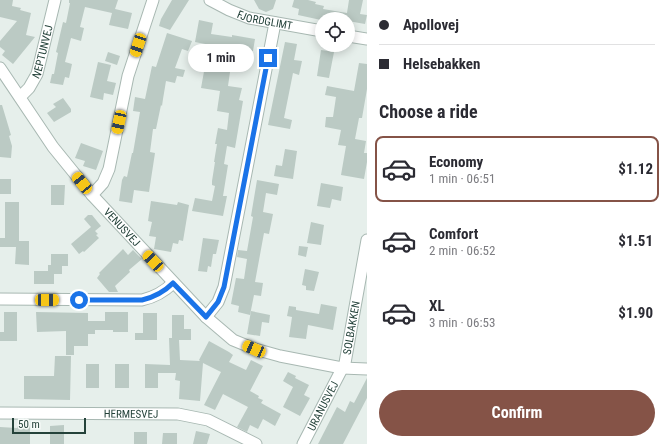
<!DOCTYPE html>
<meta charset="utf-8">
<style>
body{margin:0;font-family:"Roboto Condensed",sans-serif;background:#f2f2f3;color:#2b2b33;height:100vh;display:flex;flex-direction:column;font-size:15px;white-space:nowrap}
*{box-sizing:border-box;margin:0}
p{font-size:13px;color:#7c7c81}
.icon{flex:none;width:22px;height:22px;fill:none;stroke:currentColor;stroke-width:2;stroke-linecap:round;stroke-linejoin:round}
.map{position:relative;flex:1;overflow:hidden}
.panel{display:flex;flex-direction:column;background:#fff;width:300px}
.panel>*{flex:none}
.guide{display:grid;align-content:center;height:88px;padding:0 12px;background:#fff}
.buttons{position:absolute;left:315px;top:12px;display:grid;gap:8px}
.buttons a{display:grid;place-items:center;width:40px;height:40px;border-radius:50%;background:#fff;box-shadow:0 2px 10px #0003;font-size:20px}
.scale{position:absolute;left:12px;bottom:10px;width:74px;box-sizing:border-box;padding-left:4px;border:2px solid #24423a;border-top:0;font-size:11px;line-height:14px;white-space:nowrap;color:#24423a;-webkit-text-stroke:3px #f7fbf9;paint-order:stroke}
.end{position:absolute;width:18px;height:18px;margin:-9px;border:5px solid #1a73e8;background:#fff;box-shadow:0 0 0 2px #fff}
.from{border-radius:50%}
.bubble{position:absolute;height:28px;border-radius:14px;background:#fff;box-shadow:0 2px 10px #0003;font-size:13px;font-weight:700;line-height:28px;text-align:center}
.car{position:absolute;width:12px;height:24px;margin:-12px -6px;border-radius:5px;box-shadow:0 0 3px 1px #0007;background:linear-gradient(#f5c518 24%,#345 0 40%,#f5c518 0 76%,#345 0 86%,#f5c518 0)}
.guide b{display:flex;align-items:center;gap:14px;height:38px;font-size:15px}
.guide b+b{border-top:1px solid #e1e1e2}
.guide i{width:10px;height:10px;background:#2b2b33}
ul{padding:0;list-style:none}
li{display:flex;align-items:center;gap:12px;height:66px;margin:0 8px 6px;padding:0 4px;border:2px solid transparent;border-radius:8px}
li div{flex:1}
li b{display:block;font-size:15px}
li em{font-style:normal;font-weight:700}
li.on{border-color:#855347}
li>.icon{width:36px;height:36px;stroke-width:1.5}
h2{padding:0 12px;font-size:18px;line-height:48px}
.button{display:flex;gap:8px;margin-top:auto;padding:8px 12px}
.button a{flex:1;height:46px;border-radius:24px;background:#855347;color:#fff;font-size:16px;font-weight:700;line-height:46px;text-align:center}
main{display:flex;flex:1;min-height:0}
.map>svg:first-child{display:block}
</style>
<main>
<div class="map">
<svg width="367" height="444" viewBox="0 0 367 444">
<rect width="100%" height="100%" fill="#e6efeb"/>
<!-- building -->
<path fill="#bbcac4" d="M 0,0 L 13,0 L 12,6 L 21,8 L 20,10 L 31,13 L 26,35 L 35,37 L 13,64 L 2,55 L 5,51 L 0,47 L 0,41 L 17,21 L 0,17 Z
M 69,0 L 118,0 L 115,9 L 132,13 L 128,29 L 109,25 L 112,13 L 85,7 L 80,27 L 84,28 L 81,41 L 71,38 L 65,62 L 72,64 L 69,78 L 65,77 L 63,85 L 50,83 L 52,74 L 54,74 L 58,53 L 56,52 L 63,22 L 66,23 L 70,3 L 69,3 Z
M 172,0 L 189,0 L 170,30 L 159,26 L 161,19 Z
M 254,0 L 276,0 L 273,9 L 266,12 L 259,9 Z
M 294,0 L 308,0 L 316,2 L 315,4 L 324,6 L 323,9 L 347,13 L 349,0 L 363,0 L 360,14 L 367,15 L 365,24 L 348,21 L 348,19 L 321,20 L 298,15 L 299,9 L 292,7 Z
M 199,20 L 213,23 L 211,34 L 232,37 L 232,35 L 255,39 L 253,51 L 231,47 L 231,49 L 195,42 Z
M 167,33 L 192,41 L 188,51 L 182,49 L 175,68 L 185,70 L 183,77 L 177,76 L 175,83 L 166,81 L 163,99 L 162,106 L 161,105 L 156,129 L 153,129 L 150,152 L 155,153 L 149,192 L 134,190 L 132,203 L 119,201 L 122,180 L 124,176 L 127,177 L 132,153 L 133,153 L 140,112 L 133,111 L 135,97 L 145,99 L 152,66 L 156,67 Z
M 285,42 L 297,44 L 294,60 L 302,61 L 299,75 L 293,73 L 284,118 L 292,120 L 290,129 L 268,125 Z
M 321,50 L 334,52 L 329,78 L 317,76 Z
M 108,52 L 120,56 L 117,65 L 105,61 Z
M 98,62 L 111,65 L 107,81 L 116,83 L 113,95 L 104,93 L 103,100 L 90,97 Z
M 359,63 L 367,64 L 367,89 L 362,118 L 359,118 L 355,139 L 366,141 L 364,153 L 367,153 L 367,162 L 364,179 L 341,175 L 346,146 L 338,145 L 341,130 L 325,127 L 326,117 L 333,117 L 336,97 L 325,95 L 327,86 L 354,91 Z
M 205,66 L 230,72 L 228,86 L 242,88 L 239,100 L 243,101 L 235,148 L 227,146 L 224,164 L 228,165 L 223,196 L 227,196 L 223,216 L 192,211 L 195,198 L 212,201 L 215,186 L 212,185 L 212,181 L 215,162 L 214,162 L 217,144 L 215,144 L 218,128 L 227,130 L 229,113 L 217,111 L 220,91 L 201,88 Z
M 63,98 L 71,109 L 71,112 L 54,122 L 47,113 L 56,107 L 53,104 Z
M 0,105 L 2,105 L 11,135 L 9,136 L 12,146 L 11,158 L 0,157 Z
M 81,143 L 103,151 L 96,170 L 83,166 L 85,161 L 75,158 Z
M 285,149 L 297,151 L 293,179 L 274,176 L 276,165 L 282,166 Z
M 0,179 L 11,179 L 11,194 L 0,194 Z
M 257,180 L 279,184 L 277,195 L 266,193 L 263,212 L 273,214 L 269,234 L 264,233 L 255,282 L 263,283 L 261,296 L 254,295 L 250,315 L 238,312 L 239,306 L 231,304 L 236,278 L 244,279 L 247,259 L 237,257 L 238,250 L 247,251 L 253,217 L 251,216 Z
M 321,183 L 343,187 L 341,201 L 332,199 L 330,208 L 317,206 Z
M 51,185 L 65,185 L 64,205 L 51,205 Z
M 151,201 L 177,205 L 178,202 L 189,205 L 183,241 L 179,240 L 178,244 L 173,243 L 171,252 L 154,249 L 156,237 L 149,236 L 152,222 L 148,221 Z
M 5,202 L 19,202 L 19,241 L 29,241 L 29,265 L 15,264 L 16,247 L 0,247 L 0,238 L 5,238 Z
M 88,215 L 92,215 L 101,226 L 95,231 L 98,234 L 96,235 L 99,238 L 84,252 L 83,251 L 79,254 L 71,244 L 91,227 L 84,219 Z
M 311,222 L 324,225 L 321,245 L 307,243 Z
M 203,238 L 219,240 L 216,254 L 213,254 L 211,267 L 208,266 L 207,272 L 198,271 Z
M 299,246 L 308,247 L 306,257 L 298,255 Z
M 123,249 L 128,255 L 133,250 L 142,259 L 129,270 L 130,272 L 115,286 L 118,292 L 109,292 L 97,278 L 100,274 L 99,273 Z
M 51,254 L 68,254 L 68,266 L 62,266 L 62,274 L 54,274 L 54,284 L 34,284 L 34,271 L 48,271 L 48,265 L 51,265 Z
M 305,269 L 319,272 L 314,291 L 306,290 L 306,286 L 302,285 Z
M 321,304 L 337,307 L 333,330 L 308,325 L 306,339 L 289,337 L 292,317 L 287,316 L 289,306 L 296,307 L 296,310 L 319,314 Z
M 251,311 L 270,315 L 269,323 L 262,322 L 260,336 L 247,334 Z
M 4,312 L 17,312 L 17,341 L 0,341 L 0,332 L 4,332 Z
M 36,312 L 88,313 L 88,321 L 105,321 L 105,312 L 128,312 L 128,332 L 113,332 L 113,330 L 95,330 L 95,334 L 88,334 L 88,346 L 74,346 L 74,355 L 66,355 L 66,331 L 37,332 Z
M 143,313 L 157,313 L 157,340 L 135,340 L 135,333 L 143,333 Z
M 172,315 L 184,315 L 184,329 L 191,329 L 191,340 L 179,340 L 180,360 L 200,361 L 199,360 L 209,341 L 229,352 L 233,355 L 229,362 L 246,370 L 251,360 L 263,366 L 250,391 L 259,396 L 258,398 L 263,400 L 261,403 L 281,414 L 275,426 L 263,419 L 258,429 L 250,425 L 247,432 L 237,427 L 248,407 L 223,394 L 215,410 L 204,405 L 221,372 L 203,363 L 200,401 L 179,399 L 180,381 L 175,380 L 176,373 L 158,373 L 158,388 L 145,388 L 145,364 L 170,365 L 169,338 L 172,338 Z
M 55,356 L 71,356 L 70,400 L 24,399 L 24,376 L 54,376 Z
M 86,364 L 99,364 L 99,388 L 86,388 Z
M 115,364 L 129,364 L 129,388 L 115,388 Z
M 288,372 L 296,376 L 295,378 L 309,385 L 304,395 L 310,398 L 300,416 L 283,407 L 293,387 L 283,381 Z
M 367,378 L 367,398 L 343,444 L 318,444 L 337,407 L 345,412 L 350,401 L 354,403 Z
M 17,425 L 30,425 L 30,444 L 0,444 L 0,427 L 17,428 Z
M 64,425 L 64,444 L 50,444 L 50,426 Z
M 196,431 L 210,434 L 207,444 L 193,444 Z
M 134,432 L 147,432 L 147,444 L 134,444 Z
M 163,433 L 177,433 L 177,444 L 162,444 Z"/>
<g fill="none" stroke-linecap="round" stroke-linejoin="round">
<defs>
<g id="minor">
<path id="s1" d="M 210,0 L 229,10 L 249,18 L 322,31"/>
<path d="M 348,36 L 367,39"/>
<path id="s2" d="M 0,68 L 53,147 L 92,195 L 206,317 L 233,340 L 255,349 L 280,356 L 342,368 L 367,369"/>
<path id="s3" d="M 20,97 L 29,88 L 37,74 L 55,0"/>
<path d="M 92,195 L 103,183 L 109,169 L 128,76 L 153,0"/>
<path d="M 0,299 L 142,300 C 155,297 164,292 173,283"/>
<path d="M 206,317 L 218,302 L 224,287 L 275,23"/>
<path id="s4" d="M 0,413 L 178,414 L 208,420 L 256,444"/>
<path id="s5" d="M 303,444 L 345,363 L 367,240"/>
</g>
</defs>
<!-- minor casing -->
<use href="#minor" stroke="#a8b8b2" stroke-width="13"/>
<!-- minor -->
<use href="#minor" stroke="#fff" stroke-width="11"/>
</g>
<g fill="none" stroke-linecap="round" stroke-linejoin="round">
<!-- route -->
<path stroke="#1a73e8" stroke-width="5" d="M 79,300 L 142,300 C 155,297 164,292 173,283 L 206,317 L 218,302 L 224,287 L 268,58"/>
</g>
<g text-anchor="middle" stroke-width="3.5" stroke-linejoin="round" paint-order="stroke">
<!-- street labels -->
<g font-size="11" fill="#24423a" stroke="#f7fbf9">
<text dy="4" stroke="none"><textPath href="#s1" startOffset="59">FJORDGLIMT</textPath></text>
<text dy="4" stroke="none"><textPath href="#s3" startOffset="52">NEPTUNVEJ</textPath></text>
<text dy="4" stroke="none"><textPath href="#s2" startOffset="201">VENUSVEJ</textPath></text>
<text dy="4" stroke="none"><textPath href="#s5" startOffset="127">SOLBAKKEN</textPath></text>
<text dy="4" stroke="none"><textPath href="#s5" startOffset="43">URANUSVEJ</textPath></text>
<text dy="4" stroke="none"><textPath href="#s4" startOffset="131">HERMESVEJ</textPath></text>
</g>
</g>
</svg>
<div class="buttons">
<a><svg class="icon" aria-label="locate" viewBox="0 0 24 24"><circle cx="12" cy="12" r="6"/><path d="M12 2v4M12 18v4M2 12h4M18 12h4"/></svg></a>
</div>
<div class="scale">50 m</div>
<i class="end from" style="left:79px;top:300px"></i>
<i class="end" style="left:268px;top:58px"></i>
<div class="bubble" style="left:188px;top:44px;width:66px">1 min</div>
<i class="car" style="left:138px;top:45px;rotate:198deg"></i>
<i class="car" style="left:119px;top:122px;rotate:192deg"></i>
<i class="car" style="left:82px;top:183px;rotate:321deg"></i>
<i class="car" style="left:153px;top:261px;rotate:317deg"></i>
<i class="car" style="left:47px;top:300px;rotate:90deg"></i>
<i class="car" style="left:254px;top:349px;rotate:294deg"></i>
</div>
<section class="panel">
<div class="guide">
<b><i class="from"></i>Apollovej</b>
<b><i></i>Helsebakken</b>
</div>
<h2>Choose a ride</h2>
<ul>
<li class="on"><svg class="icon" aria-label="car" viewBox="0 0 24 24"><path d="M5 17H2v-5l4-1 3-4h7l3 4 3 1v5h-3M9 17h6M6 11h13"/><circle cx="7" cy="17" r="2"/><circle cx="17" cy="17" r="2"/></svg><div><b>Economy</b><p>1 min · 06:51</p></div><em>$1.12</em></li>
<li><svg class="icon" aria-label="car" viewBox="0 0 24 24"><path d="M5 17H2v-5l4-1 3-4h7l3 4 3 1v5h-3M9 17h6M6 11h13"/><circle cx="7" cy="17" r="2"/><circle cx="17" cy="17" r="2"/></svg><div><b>Comfort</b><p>2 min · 06:52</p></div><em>$1.51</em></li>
<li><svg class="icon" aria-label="car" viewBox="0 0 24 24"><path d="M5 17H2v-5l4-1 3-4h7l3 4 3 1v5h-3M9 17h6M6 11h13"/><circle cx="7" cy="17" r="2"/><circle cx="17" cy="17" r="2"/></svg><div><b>XL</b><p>3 min · 06:53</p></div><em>$1.90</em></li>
</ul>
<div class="button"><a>Confirm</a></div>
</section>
</main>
